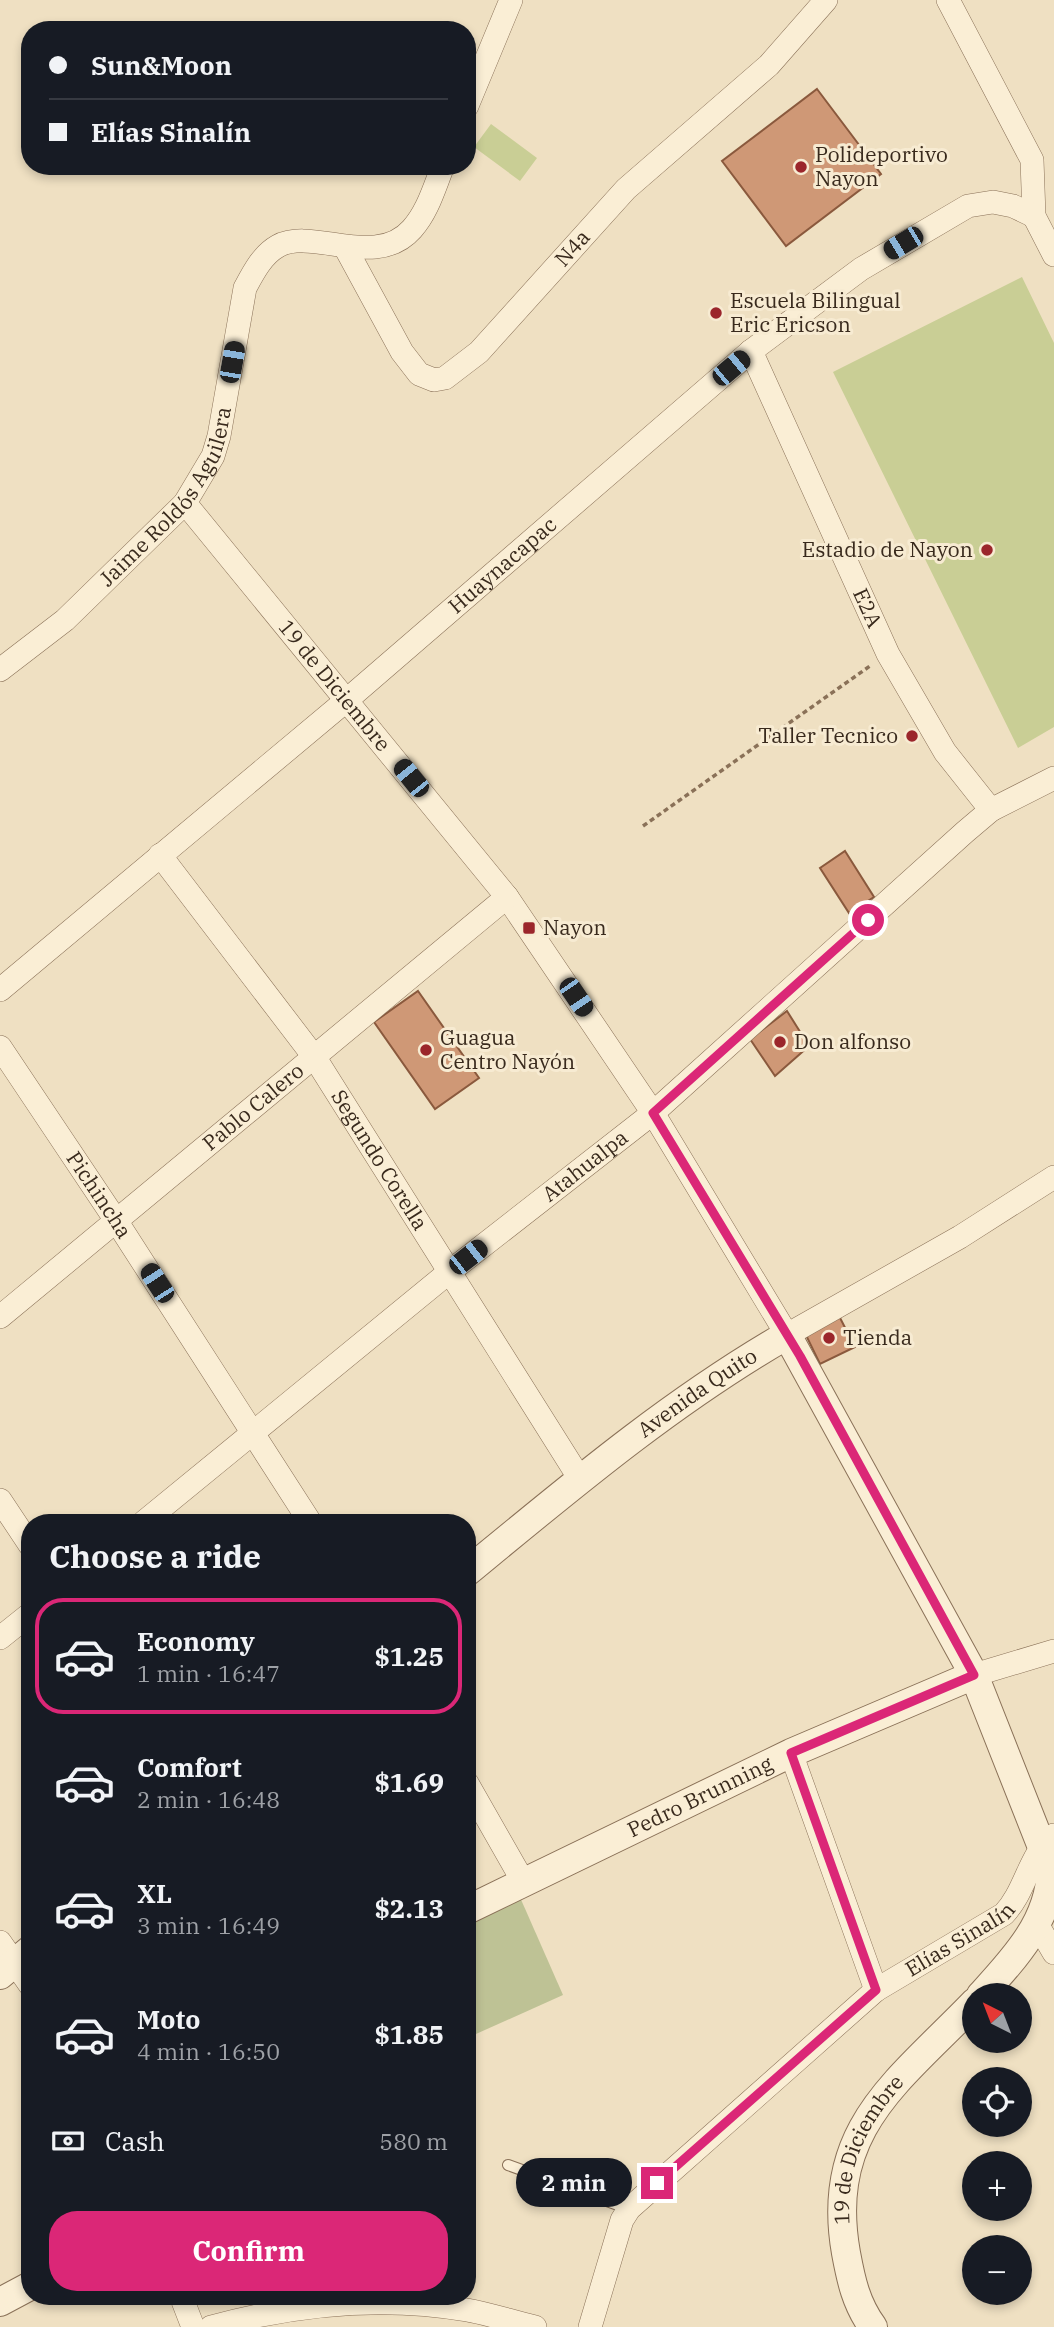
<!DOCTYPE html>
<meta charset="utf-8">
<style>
body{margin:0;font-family:"IBM Plex Serif",serif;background:#20242c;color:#f1f3f6;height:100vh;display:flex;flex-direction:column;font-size:26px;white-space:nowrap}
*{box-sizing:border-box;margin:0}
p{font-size:23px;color:#9ea1a6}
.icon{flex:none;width:38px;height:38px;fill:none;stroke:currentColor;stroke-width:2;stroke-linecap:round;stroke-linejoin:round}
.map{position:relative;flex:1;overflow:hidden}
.sheet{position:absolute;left:21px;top:1514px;width:455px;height:791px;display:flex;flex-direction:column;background:#171b24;border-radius:28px;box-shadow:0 4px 10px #0003}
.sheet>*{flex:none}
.hud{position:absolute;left:21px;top:21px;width:455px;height:154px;border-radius:28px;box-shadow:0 4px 10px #0003;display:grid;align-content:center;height:154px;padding:0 28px;background:#171b24}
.needle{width:46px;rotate:318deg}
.controls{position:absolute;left:962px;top:1983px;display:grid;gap:14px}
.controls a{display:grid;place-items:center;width:70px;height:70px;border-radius:50%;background:#171b24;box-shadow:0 4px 10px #0003;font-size:35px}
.end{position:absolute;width:32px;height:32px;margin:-16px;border:9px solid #db2777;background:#fff;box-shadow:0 0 0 4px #fff}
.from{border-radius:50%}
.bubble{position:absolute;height:49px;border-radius:24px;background:#171b24;box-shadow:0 4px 10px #0003;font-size:23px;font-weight:800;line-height:49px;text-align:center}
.car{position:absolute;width:21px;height:42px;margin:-21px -10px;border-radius:9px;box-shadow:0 0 5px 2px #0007;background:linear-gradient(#222 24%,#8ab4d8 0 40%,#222 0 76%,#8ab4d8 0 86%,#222 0)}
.hud b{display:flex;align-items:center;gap:24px;height:66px;font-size:26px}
.hud b+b{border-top:2px solid #363941}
.hud i{width:18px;height:18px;background:#f1f3f6}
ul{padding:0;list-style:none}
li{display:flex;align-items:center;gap:21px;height:116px;margin:0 14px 10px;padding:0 14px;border:4px solid transparent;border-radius:28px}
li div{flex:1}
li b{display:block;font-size:26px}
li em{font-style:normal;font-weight:800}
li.current{border-color:#db2777}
li>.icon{width:63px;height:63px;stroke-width:1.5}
h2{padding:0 28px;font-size:32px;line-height:84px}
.pay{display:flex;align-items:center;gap:18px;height:77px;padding:0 28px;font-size:26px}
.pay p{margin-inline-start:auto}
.cta{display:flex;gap:14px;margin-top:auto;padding:14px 28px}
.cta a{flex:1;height:80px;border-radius:28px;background:#db2777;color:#fff;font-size:28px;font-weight:800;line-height:80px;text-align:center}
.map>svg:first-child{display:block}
</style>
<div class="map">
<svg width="1054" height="2327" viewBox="0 0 1054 2327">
<rect width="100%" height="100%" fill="#efe0c2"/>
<!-- green -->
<path fill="#c9ce95" d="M 491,124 L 537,158 L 520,181 L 474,147 Z
M 1022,277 L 1054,343 L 1054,727 L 1018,748 L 833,372 Z"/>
<!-- cemetery -->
<path fill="#bec295" d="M 519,1895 L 563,1995 L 467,2038 L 467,1918 Z"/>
<!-- building -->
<path fill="#cf9876" stroke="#8a593d" stroke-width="2" d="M 817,89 L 881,174 L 786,246 L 722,161 Z
M 845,851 L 874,897 L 849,913 L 820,868 Z
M 418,991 L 479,1078 L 435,1109 L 374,1022 Z
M 787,1011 L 809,1046 L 775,1076 L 750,1039 Z
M 837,1312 L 855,1347 L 820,1364 L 803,1329 Z"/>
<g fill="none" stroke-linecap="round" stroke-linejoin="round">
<defs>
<path id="service" d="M 377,30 L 378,27
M 508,2165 L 629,2209"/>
<g id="minor">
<path d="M 948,0 L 1032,160 L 1034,216 L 1054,255"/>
<path d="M 467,106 L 511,0"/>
<path id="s1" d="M 345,247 L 402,352 L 419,374 L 434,380 L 445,378 L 479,352 L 626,189 L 769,65 L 826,0"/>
<path id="s2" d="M 751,351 L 888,654 L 945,752 L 991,810"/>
<path id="s3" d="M 185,503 L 507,897 L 653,1113 L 787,1335 L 960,1237 L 1054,1177"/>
<path id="s4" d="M 0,670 L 65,620 L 185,503 L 213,456 L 219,436 L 245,288 C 253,273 262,255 278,246 C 313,227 376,270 412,229 C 428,211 434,188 443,166"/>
<path id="s5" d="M 160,855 L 315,1058 L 580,1479"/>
<path id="s6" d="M 0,990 L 348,699 L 751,351 L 861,269 L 968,206 L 993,202 L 1013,206 L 1034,216"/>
<path id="s7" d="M 0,1047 L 115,1219 L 310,1522"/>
<path id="s8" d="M 0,1317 L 507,897"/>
<path d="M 0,1500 L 30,1545"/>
<path id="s9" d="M 144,1522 L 448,1273 L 653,1113 L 965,832 L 991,810 L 1054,778"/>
<path d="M 0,1638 L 30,1614"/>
<path d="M 974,1675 L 1054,1651"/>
<path d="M 791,1753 L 876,1990"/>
<path d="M 467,1783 L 524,1883"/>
<path d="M 1037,1924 L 1054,1953"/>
<path d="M 0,1942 L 30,1985"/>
<path d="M 181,2296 L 193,2327"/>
<path d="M 211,2327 C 295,2304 381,2295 467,2310 C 490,2314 513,2322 535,2327"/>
<path id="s10" d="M 590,2327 L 622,2220 L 629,2209 L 876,1990 L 1004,1914 C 1026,1891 1029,1854 1054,1835"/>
</g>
<g id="tertiary">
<path id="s11" d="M 467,1572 C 569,1488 672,1401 787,1335 L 974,1675 L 1051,1870 C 1050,1921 1014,1959 981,1995"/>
<path id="s12" d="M 467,1910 L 791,1753 L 974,1675"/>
<path d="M 0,1975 L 30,1950"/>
<path d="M 0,2302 L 30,2286"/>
<path id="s13" d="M 873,2327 C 856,2304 851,2280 846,2253 C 824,2129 898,2082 975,2002"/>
</g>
</defs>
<!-- service casing -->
<use href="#service" stroke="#8a7158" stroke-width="12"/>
<!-- minor casing -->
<use href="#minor" stroke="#8a7158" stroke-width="24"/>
<!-- tertiary casing -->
<use href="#tertiary" stroke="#8a7158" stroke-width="30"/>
<!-- path -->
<path stroke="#8a7158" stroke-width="3.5" stroke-dasharray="5 3.5" stroke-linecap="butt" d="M 643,826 L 870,666"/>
<!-- service -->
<use href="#service" stroke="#faeed5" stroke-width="10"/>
<!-- minor -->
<use href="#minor" stroke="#faeed5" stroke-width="23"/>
<!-- tertiary -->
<use href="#tertiary" stroke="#faeed5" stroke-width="28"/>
</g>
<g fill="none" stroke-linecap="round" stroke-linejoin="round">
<!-- route -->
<path stroke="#db2777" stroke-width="9" d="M 657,2183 L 876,1990 L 791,1753 L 974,1675 L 800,1356 L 653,1113 L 868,920"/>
</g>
<!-- markers -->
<g fill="#9b262b" stroke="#f7ebd2" stroke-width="2.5">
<circle cx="801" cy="167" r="7"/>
<circle cx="716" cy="313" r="7"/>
<circle cx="987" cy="550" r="7"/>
<circle cx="912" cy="736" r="7"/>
<rect x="522" y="921" width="14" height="14" rx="3.5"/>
<circle cx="780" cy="1042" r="7"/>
<circle cx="426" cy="1050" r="7"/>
<circle cx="829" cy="1338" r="7"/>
</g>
<g text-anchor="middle" stroke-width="6" stroke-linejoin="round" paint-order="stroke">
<!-- poi labels -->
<g font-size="21" fill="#392a1d" stroke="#f7ebd2" text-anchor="start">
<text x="815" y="162">Polideportivo<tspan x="815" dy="24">Nayon</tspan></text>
<text x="730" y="308">Escuela Bilingual<tspan x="730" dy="24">Eric Ericson</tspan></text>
<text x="973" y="557" text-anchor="end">Estadio de Nayon</text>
<text x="898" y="743" text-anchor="end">Taller Tecnico</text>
<text x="543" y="935">Nayon</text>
<text x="440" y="1045">Guagua<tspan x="440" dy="24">Centro Nayón</tspan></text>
<text x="794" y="1049">Don alfonso</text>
<text x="843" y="1345">Tienda</text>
</g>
<!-- street labels -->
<g font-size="21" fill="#392a1d" stroke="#f7ebd2">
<text dy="7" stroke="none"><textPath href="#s1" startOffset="357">N4a</textPath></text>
<text dy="7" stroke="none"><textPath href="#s4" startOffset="245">Jaime Roldós Aguilera</textPath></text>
<text dy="7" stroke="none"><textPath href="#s6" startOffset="658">Huaynacapac</textPath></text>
<text dy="7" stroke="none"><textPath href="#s2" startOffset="282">E2A</textPath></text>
<text dy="7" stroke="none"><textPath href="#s3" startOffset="236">19 de Diciembre</textPath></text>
<text dy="7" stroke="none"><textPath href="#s8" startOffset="329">Pablo Calero</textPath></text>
<text dy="7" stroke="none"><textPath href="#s5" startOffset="376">Segundo Corella</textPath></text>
<text dy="7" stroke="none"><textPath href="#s9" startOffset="567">Atahualpa</textPath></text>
<text dy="7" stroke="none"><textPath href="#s7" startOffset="178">Pichincha</textPath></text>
<text dy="7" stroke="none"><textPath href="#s11" startOffset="292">Avenida Quito</textPath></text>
<text dy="7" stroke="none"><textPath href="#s12" startOffset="259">Pedro Brunning</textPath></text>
<text dy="7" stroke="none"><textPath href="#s10" startOffset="553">Elías Sinalín</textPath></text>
<text dy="7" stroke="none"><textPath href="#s13" startOffset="189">19 de Diciembre</textPath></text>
</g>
</g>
</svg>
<div class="controls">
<a><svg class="needle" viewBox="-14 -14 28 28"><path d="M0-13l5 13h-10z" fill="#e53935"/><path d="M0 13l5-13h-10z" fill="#9ea1a6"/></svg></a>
<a><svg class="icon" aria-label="locate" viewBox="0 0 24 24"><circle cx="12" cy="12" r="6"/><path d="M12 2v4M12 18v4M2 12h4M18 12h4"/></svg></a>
<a>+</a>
<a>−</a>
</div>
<i class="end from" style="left:868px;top:920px"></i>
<i class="end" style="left:657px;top:2183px"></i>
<div class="bubble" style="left:516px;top:2158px;width:116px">2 min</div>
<i class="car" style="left:903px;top:243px;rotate:239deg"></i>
<i class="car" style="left:232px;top:362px;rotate:10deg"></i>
<i class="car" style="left:731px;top:368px;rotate:50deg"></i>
<i class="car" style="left:411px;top:778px;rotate:321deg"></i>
<i class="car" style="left:576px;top:997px;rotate:146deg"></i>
<i class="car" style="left:468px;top:1257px;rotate:52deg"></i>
<i class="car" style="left:157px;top:1283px;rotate:327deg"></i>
<div class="hud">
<b><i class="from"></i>Sun&amp;Moon</b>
<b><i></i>Elías Sinalín</b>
</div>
<section class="sheet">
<h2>Choose a ride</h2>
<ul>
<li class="current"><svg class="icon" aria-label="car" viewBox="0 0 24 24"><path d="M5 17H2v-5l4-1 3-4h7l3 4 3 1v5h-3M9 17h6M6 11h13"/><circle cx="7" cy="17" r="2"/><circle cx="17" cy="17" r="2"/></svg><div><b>Economy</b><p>1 min · 16:47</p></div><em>$1.25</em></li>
<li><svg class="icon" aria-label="car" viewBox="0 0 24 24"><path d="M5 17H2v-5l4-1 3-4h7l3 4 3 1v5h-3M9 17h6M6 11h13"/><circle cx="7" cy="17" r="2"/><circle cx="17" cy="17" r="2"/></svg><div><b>Comfort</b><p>2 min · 16:48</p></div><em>$1.69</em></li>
<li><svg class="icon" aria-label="car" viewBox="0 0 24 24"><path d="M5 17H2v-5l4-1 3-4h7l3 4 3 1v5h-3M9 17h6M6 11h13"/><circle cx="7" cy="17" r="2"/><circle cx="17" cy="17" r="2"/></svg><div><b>XL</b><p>3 min · 16:49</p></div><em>$2.13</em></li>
<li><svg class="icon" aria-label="car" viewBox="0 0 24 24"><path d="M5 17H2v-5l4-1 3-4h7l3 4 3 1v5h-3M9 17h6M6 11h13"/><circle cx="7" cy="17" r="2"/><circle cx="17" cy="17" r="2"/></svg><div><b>Moto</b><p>4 min · 16:50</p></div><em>$1.85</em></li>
</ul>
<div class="pay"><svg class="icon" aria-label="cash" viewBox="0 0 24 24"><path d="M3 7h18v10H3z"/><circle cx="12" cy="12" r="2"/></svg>Cash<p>580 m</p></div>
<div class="cta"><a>Confirm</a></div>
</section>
</div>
